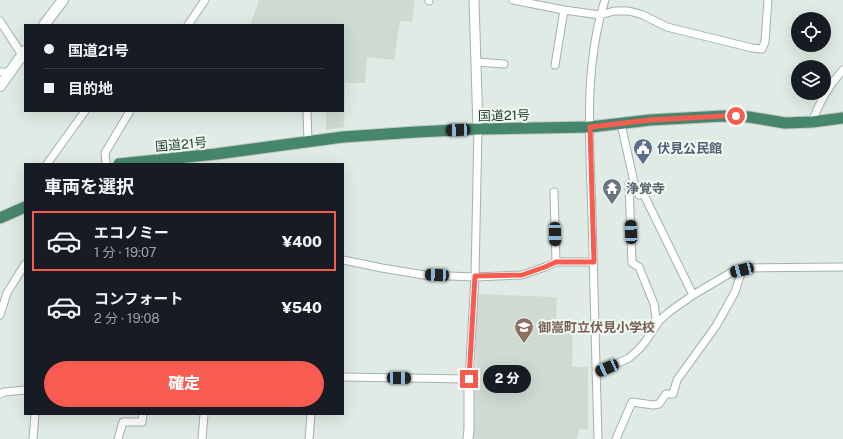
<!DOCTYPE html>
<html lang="ja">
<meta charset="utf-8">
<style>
body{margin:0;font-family:"Public Sans","Noto Sans JP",sans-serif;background:#20242c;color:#f1f3f6;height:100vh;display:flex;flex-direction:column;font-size:15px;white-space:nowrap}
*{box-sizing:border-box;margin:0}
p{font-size:13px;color:#9ea1a6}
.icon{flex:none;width:22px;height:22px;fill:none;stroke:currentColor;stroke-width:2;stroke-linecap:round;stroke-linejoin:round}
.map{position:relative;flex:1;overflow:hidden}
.side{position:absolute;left:24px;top:163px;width:320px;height:252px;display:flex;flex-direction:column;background:#171b24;border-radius:0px;box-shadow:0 4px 16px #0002}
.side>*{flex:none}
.guide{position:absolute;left:24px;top:24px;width:320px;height:88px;border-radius:0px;box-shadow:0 4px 16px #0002;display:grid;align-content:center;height:88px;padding:0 20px;background:#171b24}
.fabs{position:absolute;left:791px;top:12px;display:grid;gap:8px}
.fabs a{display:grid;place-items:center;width:40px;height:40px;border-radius:50%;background:#171b24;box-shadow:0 4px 16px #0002;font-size:20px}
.end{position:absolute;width:18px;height:18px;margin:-9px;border:5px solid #f85b50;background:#fff;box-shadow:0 0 0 2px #fff}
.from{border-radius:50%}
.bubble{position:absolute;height:28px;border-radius:14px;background:#171b24;box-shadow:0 4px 16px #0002;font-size:13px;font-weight:800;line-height:28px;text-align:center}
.car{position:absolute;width:12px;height:24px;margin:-12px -6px;border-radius:5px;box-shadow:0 0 3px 1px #0007;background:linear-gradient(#222 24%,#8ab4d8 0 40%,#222 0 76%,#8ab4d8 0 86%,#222 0)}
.guide b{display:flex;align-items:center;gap:14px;height:38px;font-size:15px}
.guide b+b{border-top:1px solid #363941}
.guide i{width:10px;height:10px;background:#f1f3f6}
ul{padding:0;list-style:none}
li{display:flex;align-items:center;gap:12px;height:60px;margin:0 8px 6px;padding:0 12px;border:2px solid transparent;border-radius:0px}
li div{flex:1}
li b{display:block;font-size:15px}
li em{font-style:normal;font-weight:800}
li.selected{border-color:#f85b50}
li>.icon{width:36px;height:36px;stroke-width:1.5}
h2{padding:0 20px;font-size:18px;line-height:48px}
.primary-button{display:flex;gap:8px;margin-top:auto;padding:8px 20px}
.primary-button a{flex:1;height:46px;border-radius:24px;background:#f85b50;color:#fff;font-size:16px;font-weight:800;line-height:46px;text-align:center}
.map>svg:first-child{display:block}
</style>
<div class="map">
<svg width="843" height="439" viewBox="0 0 843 439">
<rect width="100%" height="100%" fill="#dfebe4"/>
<!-- built -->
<path fill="#cddbd2" d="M 259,0 L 415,0 L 412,22 L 400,21 L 394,60 L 367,57 L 365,83 L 345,83 L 344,127 L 326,130 L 326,111 L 343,111 L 343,25 L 250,25 Z
M 477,294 L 557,297 L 556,321 L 573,322 L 572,367 L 588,367 L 588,429 L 579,429 L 577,439 L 474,439 Z"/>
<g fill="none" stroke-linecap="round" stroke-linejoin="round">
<defs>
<path id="minor" d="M 513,0 L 564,10 L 600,15 L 614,11 L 629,11 L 643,15 L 667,27 L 752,48 L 762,49 L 765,42 L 768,0
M 429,1 L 429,0
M 0,21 L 22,55
M 188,25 L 205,0
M 476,62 L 504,64
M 555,65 L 564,10
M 0,72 L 9,72
M 307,111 L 308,143
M 812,122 C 819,103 829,85 843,70
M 621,124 L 634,182 L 639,195 L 644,195 L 693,295
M 47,164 L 85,111
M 106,164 L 105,153 L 130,111
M 634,182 L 629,184 L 632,263 L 639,267 L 654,304 L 656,318 L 659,321
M 554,192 L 556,262
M 343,260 L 382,268 L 424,275 L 475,277 L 522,275 L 545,267 L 556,262 L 594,262
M 0,315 L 7,293 L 25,264
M 596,373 L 629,358 L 638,350 L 645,342 L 659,321 L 669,312 L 693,295 L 732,272 L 748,268 L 843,267
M 343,377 L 469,379 L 475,277 L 478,129
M 0,394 L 4,392 L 25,390
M 33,439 L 35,414
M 118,439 L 123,422 L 142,422 L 143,414
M 202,439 L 204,414
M 309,439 L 311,414
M 598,439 C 596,365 594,291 592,217 C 590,146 583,68 605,0
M 616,439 L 632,402 L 653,405 L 659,404 L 666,394 L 673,394 L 677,380 L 716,326 L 735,292 L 742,270"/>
<path id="tertiary" d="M 474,0 L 478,129
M 468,439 L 469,429 L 469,379"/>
<path id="secondary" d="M 44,25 L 63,0
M 0,86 L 25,51"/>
<path id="trunk" d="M 119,164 L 216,154 L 343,137 L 416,132 L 478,129 L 590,127 L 650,120 L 723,116 L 749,117 L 785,123 L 812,122 L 843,118
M 0,218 L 25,207"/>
</defs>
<!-- minor casing -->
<use href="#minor" stroke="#a2b3aa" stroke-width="9"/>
<!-- tertiary casing -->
<use href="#tertiary" stroke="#a2b3aa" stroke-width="11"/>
<!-- secondary casing -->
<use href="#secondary" stroke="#9db7a9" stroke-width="12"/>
<!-- trunk casing -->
<use href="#trunk" stroke="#c0c8c5" stroke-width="13"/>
<!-- minor -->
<use href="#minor" stroke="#fff" stroke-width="7"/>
<!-- tertiary -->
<use href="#tertiary" stroke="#fff" stroke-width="9"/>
<!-- secondary -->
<use href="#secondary" stroke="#fff" stroke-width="10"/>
<!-- trunk -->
<use href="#trunk" stroke="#46866c" stroke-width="11"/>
</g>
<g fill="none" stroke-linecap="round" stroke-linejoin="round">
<!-- route -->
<path stroke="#f85b50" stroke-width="5" d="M 469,379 L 475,276 L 522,275 L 545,267 L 556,262 L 594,262 L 590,127 L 650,120 L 723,116 L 736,116"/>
</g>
<!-- icons -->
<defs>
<symbol id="civic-pin" viewBox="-11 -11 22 30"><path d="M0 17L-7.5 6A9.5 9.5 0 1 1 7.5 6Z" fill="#5c6f8a" stroke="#f0f8f2"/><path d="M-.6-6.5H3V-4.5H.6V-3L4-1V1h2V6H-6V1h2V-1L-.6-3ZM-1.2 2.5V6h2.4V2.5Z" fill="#fff"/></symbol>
<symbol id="temple-pin" viewBox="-11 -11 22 30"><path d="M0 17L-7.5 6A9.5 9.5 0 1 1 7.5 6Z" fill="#6b7280" stroke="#f0f8f2"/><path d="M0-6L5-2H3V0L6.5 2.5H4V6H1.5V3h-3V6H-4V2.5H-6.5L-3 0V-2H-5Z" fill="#fff"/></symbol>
<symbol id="school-pin" viewBox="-11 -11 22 30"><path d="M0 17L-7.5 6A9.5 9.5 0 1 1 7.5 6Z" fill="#8d6e63" stroke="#f0f8f2"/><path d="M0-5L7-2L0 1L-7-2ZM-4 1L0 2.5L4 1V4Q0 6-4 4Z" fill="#fff"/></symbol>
</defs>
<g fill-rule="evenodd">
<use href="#civic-pin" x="632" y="137" width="22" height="30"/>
<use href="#temple-pin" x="601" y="177" width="22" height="30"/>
<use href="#school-pin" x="513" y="316" width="22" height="30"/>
</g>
<g text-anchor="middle" stroke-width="4" stroke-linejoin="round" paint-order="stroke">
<!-- street labels -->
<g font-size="13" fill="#1f3c2f" stroke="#f0f8f2">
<text transform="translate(504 115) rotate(-1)" y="5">国道21号</text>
<text transform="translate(181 144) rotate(-5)" y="5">国道21号</text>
</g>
<!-- service labels -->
<g font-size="13" font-weight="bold" fill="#4e5e75" stroke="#f0f8f2" text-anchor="start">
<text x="657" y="153">伏見公民館</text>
</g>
<!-- worship labels -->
<g font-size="13" font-weight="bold" fill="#5b616d" stroke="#f0f8f2" text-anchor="start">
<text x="626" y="193">浄覚寺</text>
</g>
<!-- education labels -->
<g font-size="13" font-weight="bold" fill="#785e54" stroke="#f0f8f2" text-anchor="start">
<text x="538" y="332">御嵩町立伏見小学校</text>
</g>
</g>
</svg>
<div class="fabs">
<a><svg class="icon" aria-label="locate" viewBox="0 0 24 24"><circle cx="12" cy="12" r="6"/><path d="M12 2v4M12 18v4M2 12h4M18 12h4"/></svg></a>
<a><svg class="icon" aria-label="layers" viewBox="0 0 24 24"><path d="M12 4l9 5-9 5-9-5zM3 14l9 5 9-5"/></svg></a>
</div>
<i class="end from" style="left:736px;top:116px"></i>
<i class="end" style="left:469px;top:379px"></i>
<div class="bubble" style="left:483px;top:365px;width:48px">2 分</div>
<i class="car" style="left:458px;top:130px;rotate:268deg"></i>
<i class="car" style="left:631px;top:232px;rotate:358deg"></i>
<i class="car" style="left:555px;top:234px;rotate:179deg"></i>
<i class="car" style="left:742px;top:270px;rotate:256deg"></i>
<i class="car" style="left:437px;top:275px;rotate:272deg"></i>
<i class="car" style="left:607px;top:368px;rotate:246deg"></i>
<i class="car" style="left:399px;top:378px;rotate:91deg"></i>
<div class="guide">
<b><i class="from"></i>国道21号</b>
<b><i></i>目的地</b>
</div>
<section class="side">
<h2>車両を選択</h2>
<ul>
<li class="selected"><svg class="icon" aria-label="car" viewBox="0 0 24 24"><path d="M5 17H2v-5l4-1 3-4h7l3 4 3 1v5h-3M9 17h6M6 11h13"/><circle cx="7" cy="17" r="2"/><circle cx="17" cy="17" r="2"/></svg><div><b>エコノミー</b><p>1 分 · 19:07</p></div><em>¥400</em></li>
<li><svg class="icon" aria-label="car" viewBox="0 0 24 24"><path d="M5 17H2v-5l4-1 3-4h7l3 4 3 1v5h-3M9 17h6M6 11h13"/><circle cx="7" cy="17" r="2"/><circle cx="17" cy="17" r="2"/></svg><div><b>コンフォート</b><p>2 分 · 19:08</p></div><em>¥540</em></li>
</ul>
<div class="primary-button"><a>確定</a></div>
</section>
</div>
